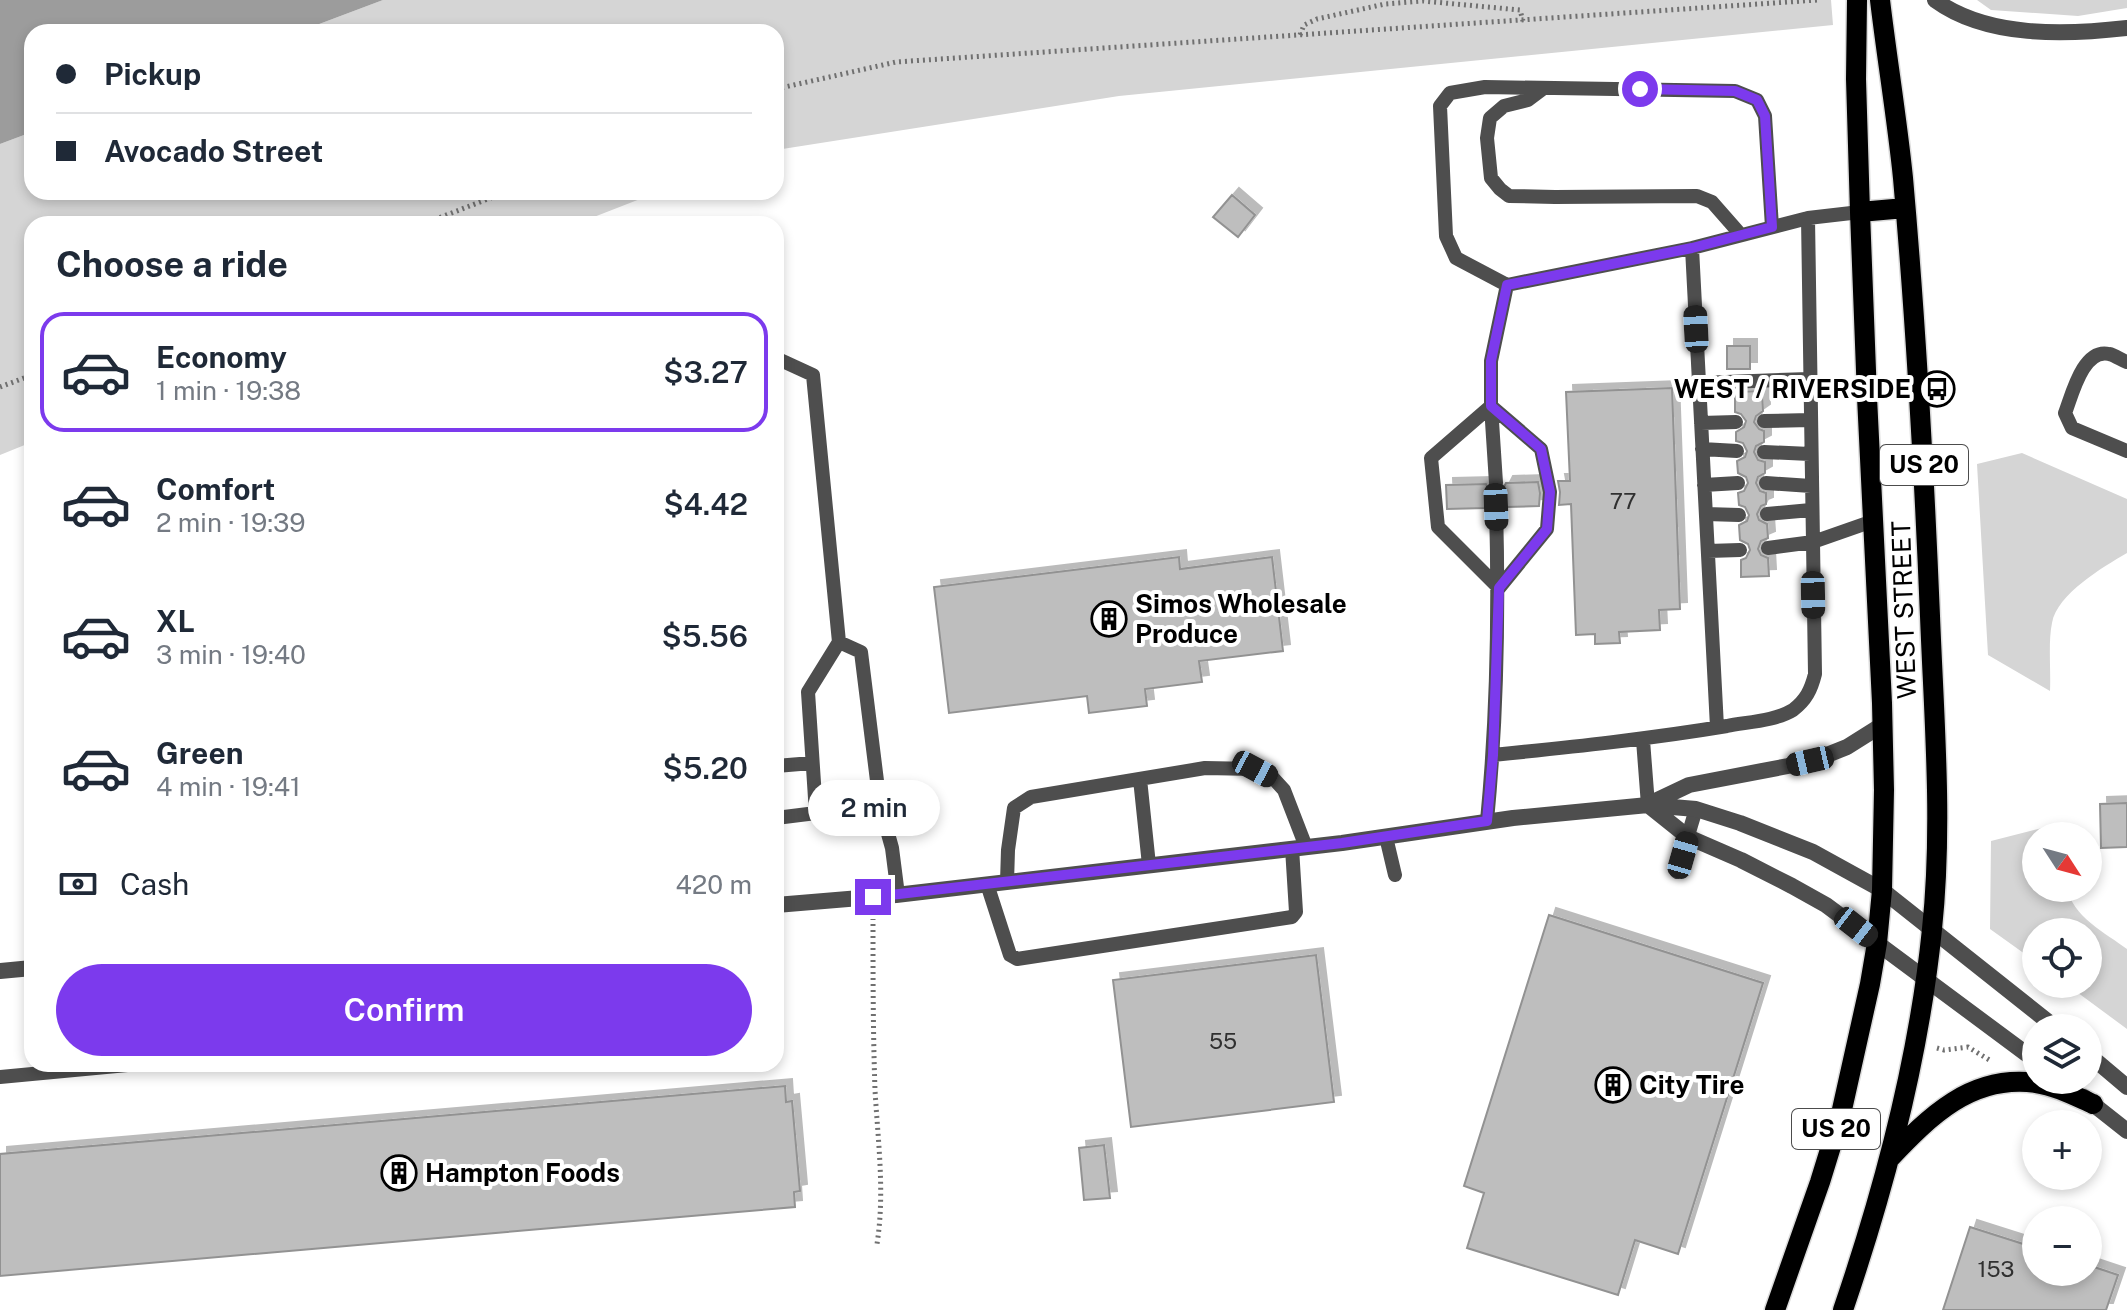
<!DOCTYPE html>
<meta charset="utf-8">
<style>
body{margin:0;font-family:"Public Sans",sans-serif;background:#f6f6f7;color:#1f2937;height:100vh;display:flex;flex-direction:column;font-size:30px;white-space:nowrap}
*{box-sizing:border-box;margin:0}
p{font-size:26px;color:#747a83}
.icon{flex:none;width:44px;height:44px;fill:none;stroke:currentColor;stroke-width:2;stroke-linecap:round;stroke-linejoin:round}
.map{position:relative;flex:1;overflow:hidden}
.side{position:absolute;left:24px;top:216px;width:760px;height:856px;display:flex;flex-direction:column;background:#fff;border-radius:24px;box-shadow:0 4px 12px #0003}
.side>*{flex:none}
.top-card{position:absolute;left:24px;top:24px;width:760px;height:176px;border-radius:24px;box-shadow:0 4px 12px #0003;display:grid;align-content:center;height:176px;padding:0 32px;background:#fff}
.needle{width:52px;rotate:126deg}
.controls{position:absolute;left:2022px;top:822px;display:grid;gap:16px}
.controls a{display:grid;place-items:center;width:80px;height:80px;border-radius:50%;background:#fff;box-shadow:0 4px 12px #0003;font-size:40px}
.end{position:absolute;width:36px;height:36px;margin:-18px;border:10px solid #7c3aed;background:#fff;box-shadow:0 0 0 4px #fff}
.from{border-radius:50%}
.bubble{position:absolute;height:56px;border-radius:28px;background:#fff;box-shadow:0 4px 12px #0003;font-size:26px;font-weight:600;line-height:56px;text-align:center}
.car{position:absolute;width:24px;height:48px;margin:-24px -12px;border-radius:10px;box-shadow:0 0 6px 2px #0007;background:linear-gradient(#222 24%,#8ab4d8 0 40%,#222 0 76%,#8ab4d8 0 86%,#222 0)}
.top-card b{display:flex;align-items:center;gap:28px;height:76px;font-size:30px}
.top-card b+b{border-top:2px solid #e0e1e3}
.top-card i{width:20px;height:20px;background:#1f2937}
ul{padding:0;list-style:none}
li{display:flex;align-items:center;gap:24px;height:120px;margin:0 16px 12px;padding:0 16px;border:4px solid transparent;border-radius:24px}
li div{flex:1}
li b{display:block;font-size:30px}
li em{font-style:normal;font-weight:600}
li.current{border-color:#7c3aed}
li>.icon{width:72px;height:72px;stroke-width:1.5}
h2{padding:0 32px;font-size:36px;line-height:96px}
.pay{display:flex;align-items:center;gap:20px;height:88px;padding:0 32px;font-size:30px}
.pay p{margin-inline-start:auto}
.cta{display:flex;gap:16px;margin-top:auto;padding:16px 32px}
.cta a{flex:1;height:92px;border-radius:48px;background:#7c3aed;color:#fff;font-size:32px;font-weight:600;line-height:92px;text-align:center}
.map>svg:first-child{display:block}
</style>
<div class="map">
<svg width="2127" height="1310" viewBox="0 0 2127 1310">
<defs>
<filter id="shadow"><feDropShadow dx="7" dy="-7" stdDeviation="0" flood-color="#0004"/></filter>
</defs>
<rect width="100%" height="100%" fill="#fff"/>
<!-- green -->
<path fill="#d5d5d5" d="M 383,0 L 1831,0 L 1833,25 L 1119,96 L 776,150 L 776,32 L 298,32 Z
M 1977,0 L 2127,0 L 2127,8 L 2078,16 L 1991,10 Z
M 32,132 L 32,192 L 658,192 L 576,224 L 32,224 L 32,442 L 0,455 L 0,144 Z
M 2022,453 L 2127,499 L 2127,553 C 2103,567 2057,594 2052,623 C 2048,642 2051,671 2050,691 L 1988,655 L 1977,464 Z
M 2062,823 L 2063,836 L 2036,836 L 2036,888 L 2068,888 C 2070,915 2107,934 2127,949 L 2127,1029 L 2066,984 L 2088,984 L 2088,932 L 2036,932 L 2036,962 L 1990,929 L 1991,841 Z"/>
<!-- water -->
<path fill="#9c9c9c" d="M 0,0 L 383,0 L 298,32 L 32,32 L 32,132 L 0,144 Z"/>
<!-- building -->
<path fill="#bebebe" stroke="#929292" stroke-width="2" filter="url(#shadow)" d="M 1232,195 L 1255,215 L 1238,237 L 1213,217 Z
M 1727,346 L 1750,346 L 1750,369 L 1727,369 Z
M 1672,388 L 1680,609 L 1659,610 L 1660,630 L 1619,632 L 1620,643 L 1595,644 L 1595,634 L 1576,635 L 1571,504 L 1559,505 L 1560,492 L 1558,481 L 1570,481 L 1566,392 Z
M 1762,391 L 1763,411 L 1756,416 L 1754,422 L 1759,429 L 1764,431 L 1764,442 L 1756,446 L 1754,452 L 1758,460 L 1765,462 L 1765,473 L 1758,477 L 1756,483 L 1760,491 L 1766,493 L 1766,504 L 1761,506 L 1757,514 L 1759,520 L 1767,524 L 1768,538 L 1761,541 L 1758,549 L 1761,555 L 1768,558 L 1769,576 L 1741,577 L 1741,560 L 1746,558 L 1750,550 L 1748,544 L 1740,540 L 1739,525 L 1747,521 L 1749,515 L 1745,507 L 1739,505 L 1738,493 L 1744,491 L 1748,483 L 1746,477 L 1738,473 L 1737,461 L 1745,457 L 1747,451 L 1743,443 L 1736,441 L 1736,432 L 1744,427 L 1746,421 L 1741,414 L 1735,412 L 1735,392 Z
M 1538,482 L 1540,493 L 1539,506 L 1506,507 L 1501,499 L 1495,497 L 1488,502 L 1486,508 L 1447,509 L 1446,485 L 1486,484 L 1488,489 L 1496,493 L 1502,491 L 1506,483 Z
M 1179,557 L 1180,569 L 1272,557 L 1283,651 L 1199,661 L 1202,682 L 1145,689 L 1147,706 L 1089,713 L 1087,696 L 949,713 L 934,587 Z
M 2127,803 L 2127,847 L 2101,848 L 2100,804 Z
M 1549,915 L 1763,983 L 1678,1254 L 1635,1240 L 1618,1295 L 1467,1248 L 1484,1193 L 1464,1186 Z
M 1316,955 L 1334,1102 L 1131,1127 L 1113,980 Z
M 785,1086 L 786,1102 L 792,1101 L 800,1191 L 794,1192 L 795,1207 L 0,1276 L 0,1154 Z
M 1104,1145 L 1110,1198 L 1084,1200 L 1079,1148 Z
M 1970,1227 L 2036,1248 L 2036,1272 L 2088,1272 L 2088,1265 L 2118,1275 L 2106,1310 L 1943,1310 Z"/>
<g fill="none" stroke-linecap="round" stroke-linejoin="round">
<defs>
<path id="primary" d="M 1860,212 L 1905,208
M 1889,1159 C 1929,1117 1971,1074 2036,1083 C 2056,1086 2075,1096 2093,1104
M 1775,1310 L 1820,1182 L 1841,1114 L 1870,984 L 1877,943 L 1882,890 L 1884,790 L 1882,703 L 1867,397 L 1860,212 L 1856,79 L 1857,0
M 1843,1310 C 1885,1187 1919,1059 1932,929 C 1943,825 1934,720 1930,616 C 1924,470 1916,324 1903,178 C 1897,119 1887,59 1880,0"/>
</defs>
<!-- primary casing -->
<use href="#primary" stroke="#dbdbdb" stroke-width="23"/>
<!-- path -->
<path stroke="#707070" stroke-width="5" stroke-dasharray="2 4" stroke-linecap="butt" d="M 1300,35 L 1304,25 L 1317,19 L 1385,4 L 1423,1 L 1520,10 L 1523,21
M 776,89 L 896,62 L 1818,0
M 423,224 L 506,192
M 0,387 L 32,375
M 873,918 C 873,975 873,1033 875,1090 C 878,1142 885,1193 877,1244
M 1937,1048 L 1944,1050 L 1968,1047 L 1991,1061"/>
<!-- service -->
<path stroke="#4e4e4e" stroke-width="14" d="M 1544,88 L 1528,100 L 1504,106 L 1490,118 L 1487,138 L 1491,178 L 1500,189 L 1509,196 L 1555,197 L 1697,196 L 1712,202 L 1741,235
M 1772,227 L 1765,116 L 1757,100 L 1735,91 L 1485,87 L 1450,93 L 1440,106 L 1446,236 L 1456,258 L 1507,285 L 1692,248 L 1808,218 L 1860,212
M 1692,248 L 1717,727
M 776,358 L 813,375 L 839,642 L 808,692 L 816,813
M 2127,362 C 2121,360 2115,355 2109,354 C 2083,348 2072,395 2065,413 L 2072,428 L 2127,451
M 1699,383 L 1809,379
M 1491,406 L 1431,458 L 1438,527 L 1499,588
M 1491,406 L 1541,449 L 1550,492 L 1547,529 L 1499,588
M 1764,421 L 1810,420
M 1701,423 L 1736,422
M 1702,449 L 1737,451
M 1764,452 L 1810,454
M 1496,483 L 1491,406 L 1491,361 L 1507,285
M 1766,483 L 1811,486
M 1704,485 L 1738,483
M 1706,514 L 1739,515
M 1767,514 L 1811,510
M 1768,548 L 1813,542 L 1808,218
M 1708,551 L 1740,550
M 1643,740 L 1648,805
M 1493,755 C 1572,747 1649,739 1727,726 C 1747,722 1775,721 1793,710 C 1806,700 1811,690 1815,674 L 1813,542 L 1873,521
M 776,766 L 812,763
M 1140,779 L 1149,865
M 880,805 L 892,848 L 898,895
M 776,818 L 880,805 L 861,652 L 839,642
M 1487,821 C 1497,717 1499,612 1496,507
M 1386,837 L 1395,875
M 1677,872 L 1696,809
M 1007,882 L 1008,850 L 1014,808 L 1031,797 L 1205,768 L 1255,769 L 1273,778 L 1284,790 L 1306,847
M 987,884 L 1010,955 L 1017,959 L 1292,917 L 1296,912 L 1292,848
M 0,1077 L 138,1064"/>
<!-- minor -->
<path stroke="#4e4e4e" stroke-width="16" d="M 1651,803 L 1689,785 L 1788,766 L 1822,757 L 1847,747 L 1882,725
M 1648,805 L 1688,837 L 1741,860 L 1792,886 L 1826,905 L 1877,943
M 776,905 L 896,895 L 1342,843 L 1513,818 L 1648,805 L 1696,809 L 1740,823 L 1813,852 L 1882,890
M 0,971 L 32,968"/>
<!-- tertiary -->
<path stroke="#4e4e4e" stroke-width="16" d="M 1935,0 C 1987,38 2066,35 2127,28
M 1882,890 L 2056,1028
M 1877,943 L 2036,1061
M 2088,1054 L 2127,1087
M 2084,1097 L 2127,1131"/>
<!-- primary -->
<use href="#primary" stroke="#000" stroke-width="20"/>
</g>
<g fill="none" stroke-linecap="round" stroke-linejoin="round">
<!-- route -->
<path stroke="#7c3aed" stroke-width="10" d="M 873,897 L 1342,843 L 1487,821 L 1493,755 L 1499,588 L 1547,529 L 1550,492 L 1541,449 L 1491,406 L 1491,361 L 1507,285 L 1692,248 L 1772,227 L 1765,116 L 1757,100 L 1735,91 L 1640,89"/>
</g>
<!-- icons -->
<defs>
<symbol id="bus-ring" viewBox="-11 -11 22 22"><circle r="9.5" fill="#fff" stroke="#000" stroke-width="1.5"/><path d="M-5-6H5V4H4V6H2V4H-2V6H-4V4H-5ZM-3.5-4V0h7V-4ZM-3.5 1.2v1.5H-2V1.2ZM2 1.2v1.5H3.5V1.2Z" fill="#000"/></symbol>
<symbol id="building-ring" viewBox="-11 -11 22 22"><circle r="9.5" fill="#fff" stroke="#000" stroke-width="1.5"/><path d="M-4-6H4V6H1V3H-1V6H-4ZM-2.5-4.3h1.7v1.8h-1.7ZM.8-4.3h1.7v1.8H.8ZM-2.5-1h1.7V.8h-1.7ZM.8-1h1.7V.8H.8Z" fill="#000"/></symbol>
</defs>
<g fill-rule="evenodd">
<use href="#bus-ring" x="1917" y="369" width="40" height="40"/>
<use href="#building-ring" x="1089" y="599" width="40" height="40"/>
<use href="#building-ring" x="1593" y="1065" width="40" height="40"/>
<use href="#building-ring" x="379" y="1153" width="40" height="40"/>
</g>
<g text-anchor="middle" stroke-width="8" stroke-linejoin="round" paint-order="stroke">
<!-- number labels -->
<g font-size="22" fill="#303030">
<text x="1623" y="509">77</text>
<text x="1223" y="1049">55</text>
<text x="1996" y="1277">153</text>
</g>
<!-- shield labels -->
<g fill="#fff" stroke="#4c4c4c" stroke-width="2">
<rect x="1880" y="445" width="88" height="40" rx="6"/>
<rect x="1792" y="1109" width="88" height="40" rx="6"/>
</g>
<g font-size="24" font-weight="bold" fill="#000">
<text x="1924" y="473">US 20</text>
<text x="1836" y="1137">US 20</text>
</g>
<!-- poi labels -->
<g font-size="26" font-weight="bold" fill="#000" stroke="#fff" text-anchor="start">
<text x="1911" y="398" text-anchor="end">WEST / RIVERSIDE</text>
<text x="1135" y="613">Simos Wholesale<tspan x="1135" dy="30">Produce</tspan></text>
<text x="1639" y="1094">City Tire</text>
<text x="425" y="1182">Hampton Foods</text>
</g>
<!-- street labels -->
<g font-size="26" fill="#000" stroke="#fff">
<text transform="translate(1904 610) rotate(-92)" y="9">WEST STREET</text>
</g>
</g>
</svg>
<div class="controls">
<a><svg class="needle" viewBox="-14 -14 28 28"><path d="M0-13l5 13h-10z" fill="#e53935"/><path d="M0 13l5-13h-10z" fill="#747a83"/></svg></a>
<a><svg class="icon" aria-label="locate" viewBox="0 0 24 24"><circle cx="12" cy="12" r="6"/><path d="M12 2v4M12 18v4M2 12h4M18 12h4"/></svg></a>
<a><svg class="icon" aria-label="layers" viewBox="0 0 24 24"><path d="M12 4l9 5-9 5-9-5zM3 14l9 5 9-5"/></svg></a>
<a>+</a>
<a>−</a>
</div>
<i class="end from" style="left:1640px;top:89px"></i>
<i class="end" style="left:873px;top:897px"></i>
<div class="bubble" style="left:808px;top:780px;width:132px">2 min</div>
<i class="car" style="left:1696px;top:329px;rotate:357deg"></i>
<i class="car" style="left:1496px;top:507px;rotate:178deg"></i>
<i class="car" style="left:1813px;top:595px;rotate:179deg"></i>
<i class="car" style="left:1810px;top:761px;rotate:257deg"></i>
<i class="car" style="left:1255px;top:769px;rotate:118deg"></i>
<i class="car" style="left:1683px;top:855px;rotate:16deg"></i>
<i class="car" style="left:1856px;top:927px;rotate:128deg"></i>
<div class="top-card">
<b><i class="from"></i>Pickup</b>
<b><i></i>Avocado Street</b>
</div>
<section class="side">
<h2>Choose a ride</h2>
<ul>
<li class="current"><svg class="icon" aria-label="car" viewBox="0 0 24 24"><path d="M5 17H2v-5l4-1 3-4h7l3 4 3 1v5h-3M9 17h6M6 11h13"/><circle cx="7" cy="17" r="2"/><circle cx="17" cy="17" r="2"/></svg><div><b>Economy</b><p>1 min · 19:38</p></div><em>$3.27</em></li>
<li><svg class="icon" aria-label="car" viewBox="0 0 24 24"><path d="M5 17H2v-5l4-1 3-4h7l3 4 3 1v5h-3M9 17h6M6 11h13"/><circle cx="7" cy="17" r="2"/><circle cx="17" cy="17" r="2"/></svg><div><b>Comfort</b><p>2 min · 19:39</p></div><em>$4.42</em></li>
<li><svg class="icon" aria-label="car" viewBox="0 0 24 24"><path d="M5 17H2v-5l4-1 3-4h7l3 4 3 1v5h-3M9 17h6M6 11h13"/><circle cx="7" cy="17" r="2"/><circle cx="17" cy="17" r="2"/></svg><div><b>XL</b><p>3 min · 19:40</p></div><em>$5.56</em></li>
<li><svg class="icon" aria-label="car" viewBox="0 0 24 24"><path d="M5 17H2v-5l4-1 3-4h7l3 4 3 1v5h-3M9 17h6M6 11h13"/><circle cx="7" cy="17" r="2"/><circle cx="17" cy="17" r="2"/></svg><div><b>Green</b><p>4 min · 19:41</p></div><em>$5.20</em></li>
</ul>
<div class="pay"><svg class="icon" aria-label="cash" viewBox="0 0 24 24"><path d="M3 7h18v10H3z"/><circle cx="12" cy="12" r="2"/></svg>Cash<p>420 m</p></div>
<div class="cta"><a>Confirm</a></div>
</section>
</div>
